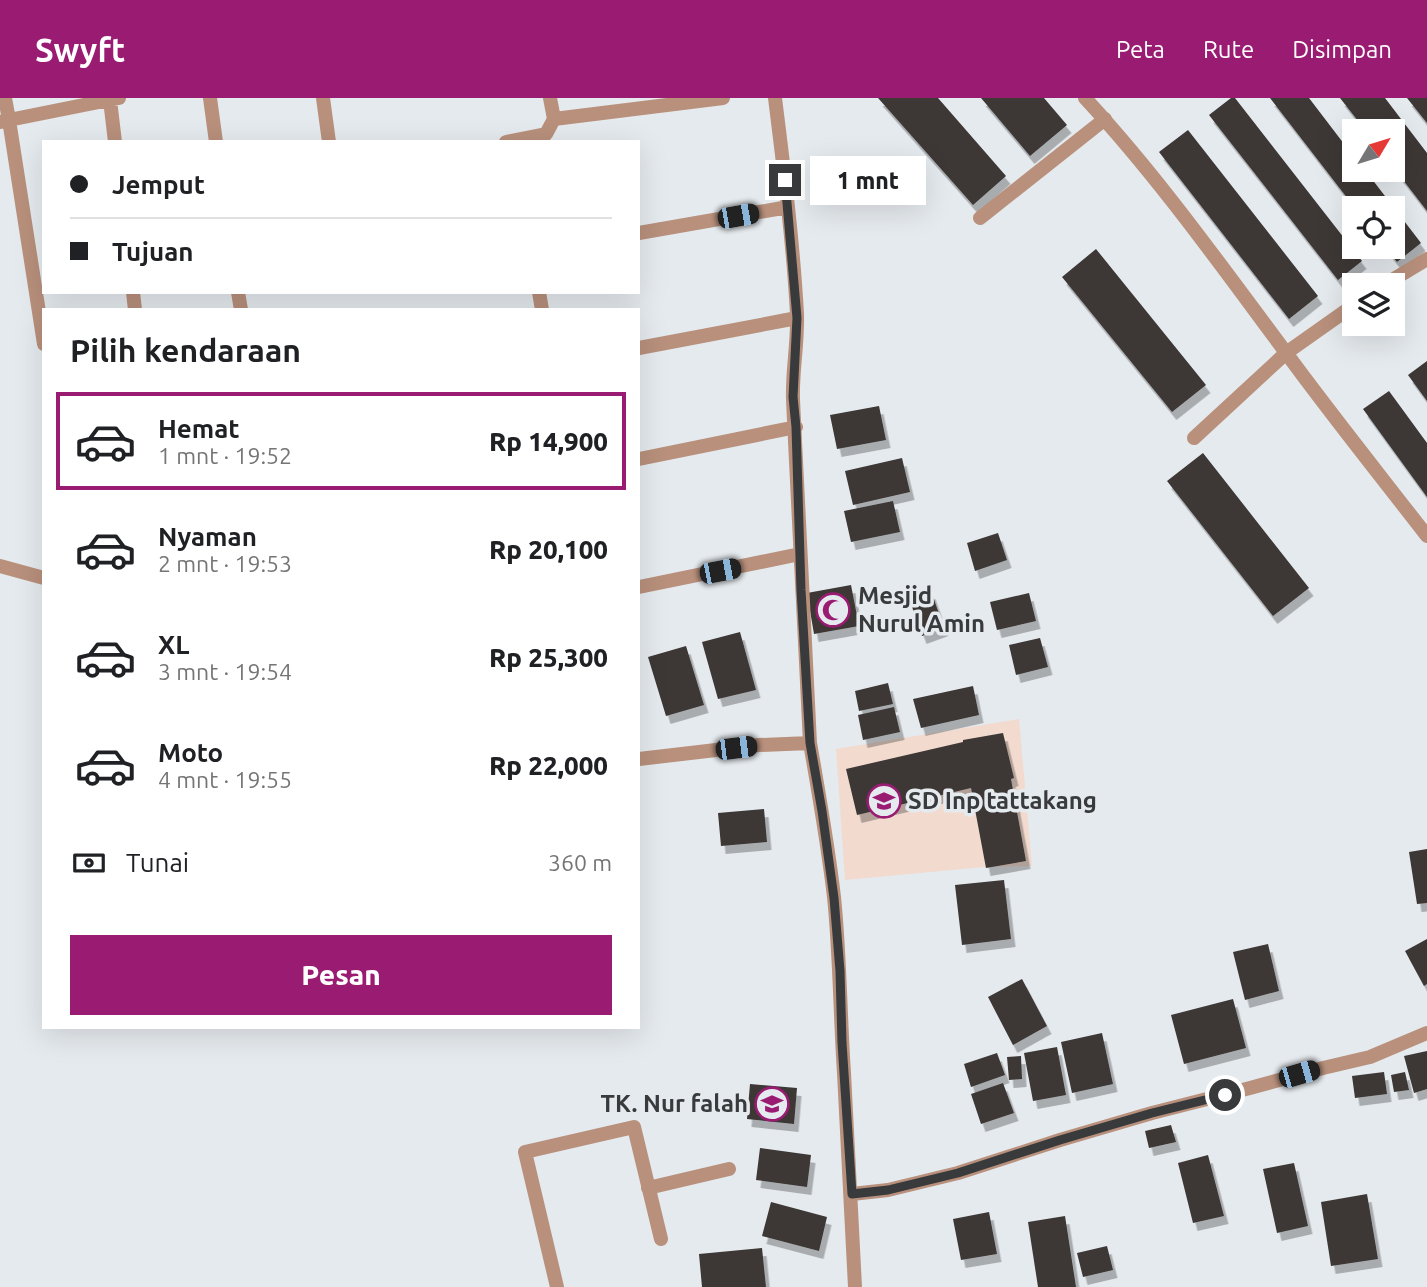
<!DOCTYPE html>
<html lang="id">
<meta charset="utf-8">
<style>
body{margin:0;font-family:Ubuntu,sans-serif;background:#f6f6f6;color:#202124;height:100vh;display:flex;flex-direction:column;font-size:26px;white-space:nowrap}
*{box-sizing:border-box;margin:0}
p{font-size:23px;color:#757577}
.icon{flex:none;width:38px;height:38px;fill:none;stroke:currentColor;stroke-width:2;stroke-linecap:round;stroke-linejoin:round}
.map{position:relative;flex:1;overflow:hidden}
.drawer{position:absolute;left:42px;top:210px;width:598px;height:721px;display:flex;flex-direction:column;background:#fff;border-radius:0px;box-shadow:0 7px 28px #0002}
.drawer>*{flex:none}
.banner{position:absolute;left:42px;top:42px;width:598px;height:154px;border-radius:0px;box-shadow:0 7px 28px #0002;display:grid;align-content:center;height:154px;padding:0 28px;background:#fff}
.needle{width:46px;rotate:52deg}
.controls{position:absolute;left:1342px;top:21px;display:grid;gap:14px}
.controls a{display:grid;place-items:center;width:63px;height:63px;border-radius:0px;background:#fff;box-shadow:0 7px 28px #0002;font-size:35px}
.end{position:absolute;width:32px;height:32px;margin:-16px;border:9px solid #383a3c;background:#fff;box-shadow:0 0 0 4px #fff}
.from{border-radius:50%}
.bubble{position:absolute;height:49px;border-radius:0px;background:#fff;box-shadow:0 7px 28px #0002;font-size:23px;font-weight:800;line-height:49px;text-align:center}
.car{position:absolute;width:21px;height:42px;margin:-21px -10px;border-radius:9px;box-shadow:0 0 5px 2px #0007;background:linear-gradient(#222 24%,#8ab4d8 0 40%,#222 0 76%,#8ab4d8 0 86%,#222 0)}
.banner b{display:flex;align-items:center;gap:24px;height:66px;font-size:26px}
.banner b+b{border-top:2px solid #e0e0e0}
.banner i{width:18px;height:18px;background:#202124}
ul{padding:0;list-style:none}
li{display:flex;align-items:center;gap:21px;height:98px;margin:0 14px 10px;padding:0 14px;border:4px solid transparent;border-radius:0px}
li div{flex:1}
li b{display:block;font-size:26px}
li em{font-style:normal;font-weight:800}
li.current{border-color:#9a1b72}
li>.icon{width:63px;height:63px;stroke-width:1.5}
h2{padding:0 28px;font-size:32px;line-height:84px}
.pay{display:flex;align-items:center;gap:18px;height:77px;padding:0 28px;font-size:26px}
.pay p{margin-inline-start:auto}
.button{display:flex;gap:14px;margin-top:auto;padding:14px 28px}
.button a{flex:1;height:80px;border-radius:0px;background:#9a1b72;color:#fff;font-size:28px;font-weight:800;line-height:80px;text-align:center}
header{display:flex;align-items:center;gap:42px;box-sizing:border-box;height:98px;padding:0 35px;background:#9a1b72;color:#fff}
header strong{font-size:33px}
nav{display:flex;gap:38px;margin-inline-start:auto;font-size:24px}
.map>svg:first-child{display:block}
</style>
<header>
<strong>Swyft</strong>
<nav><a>Peta</a><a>Rute</a><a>Disimpan</a></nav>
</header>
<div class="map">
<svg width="1427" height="1189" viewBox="0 0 1427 1189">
<defs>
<filter id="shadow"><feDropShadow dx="4.5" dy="8" stdDeviation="0" flood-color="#0004"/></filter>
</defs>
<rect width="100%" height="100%" fill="#e5eaee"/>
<!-- education -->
<path fill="#f2dacf" d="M 1019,621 L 1032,768 L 984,769 L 845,782 L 836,651 Z"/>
<!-- building -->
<path fill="#3c3735" filter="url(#shadow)" d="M 878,0 L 938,0 L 1006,78 L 973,107 Z
M 981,0 L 1044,0 L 1067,27 L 1030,58 Z
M 1231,0 L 1235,0 L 1362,163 L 1338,182 L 1209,17 Z
M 1270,0 L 1309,0 L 1354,59 L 1354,72 L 1365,72 L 1421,145 L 1397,164 L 1385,149 L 1393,149 L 1393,110 L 1355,110 Z
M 1340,0 L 1385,0 L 1427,55 L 1427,113 L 1393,69 L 1393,33 L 1366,33 Z
M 1407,0 L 1427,0 L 1427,25 Z
M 1188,32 L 1318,198 L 1289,221 L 1159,54 Z
M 1096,151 L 1206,287 L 1172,314 L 1062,179 Z
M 1427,263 L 1427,303 L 1408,277 Z
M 1389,293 L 1427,345 L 1427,399 L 1363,311 Z
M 879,308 L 886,342 L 837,351 L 830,317 Z
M 1203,355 L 1309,490 L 1273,518 L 1167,383 Z
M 902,360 L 910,394 L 853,407 L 845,373 Z
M 893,403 L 900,434 L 851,444 L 844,413 Z
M 998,435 L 1007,462 L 975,473 L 967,445 Z
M 851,487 L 859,528 L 814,536 L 807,495 Z
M 931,493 L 944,530 L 922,538 L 909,500 Z
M 1029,495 L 1036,523 L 997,532 L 990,504 Z
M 740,534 L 756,592 L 718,601 L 702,544 Z
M 1040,540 L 1048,569 L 1016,577 L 1009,547 Z
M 686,548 L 704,607 L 666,618 L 648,559 Z
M 888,585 L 893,606 L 859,613 L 855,593 Z
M 973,588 L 979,617 L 921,630 L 913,601 Z
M 894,609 L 900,634 L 863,642 L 858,617 Z
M 1003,635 L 1014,680 L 1011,681 L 1026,763 L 986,770 L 971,690 L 857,717 L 846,671 L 963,644 L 963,642 Z
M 764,711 L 767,744 L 721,748 L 718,715 Z
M 1427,751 L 1427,805 L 1417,806 L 1409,754 Z
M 1004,782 L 1011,841 L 962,847 L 955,787 Z
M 1427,841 L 1427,886 L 1424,888 L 1405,853 Z
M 1268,846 L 1279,893 L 1245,902 L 1233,854 Z
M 1022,881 L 1047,928 L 1013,947 L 988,899 Z
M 1233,901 L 1246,950 L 1184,966 L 1171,917 Z
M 1102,935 L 1113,986 L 1072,995 L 1061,944 Z
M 1057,949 L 1066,997 L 1033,1003 L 1024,955 Z
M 1427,953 L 1427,991 L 1414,995 L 1404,958 Z
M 997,955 L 1005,977 L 971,989 L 964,966 Z
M 1021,958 L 1022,981 L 1009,982 L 1007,959 Z
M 1384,974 L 1387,996 L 1355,1000 L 1352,978 Z
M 1405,974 L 1409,992 L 1394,994 L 1391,977 Z
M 1003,985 L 1014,1015 L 981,1026 L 971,996 Z
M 750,986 L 797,990 L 794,1026 L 747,1021 Z
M 1171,1027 L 1176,1044 L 1149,1050 L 1145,1033 Z
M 760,1050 L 811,1057 L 807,1089 L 756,1082 Z
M 1208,1057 L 1224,1118 L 1193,1125 L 1178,1065 Z
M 1294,1065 L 1308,1128 L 1277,1135 L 1263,1071 Z
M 1367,1096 L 1378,1161 L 1331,1168 L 1321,1104 Z
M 771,1104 L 827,1119 L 819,1153 L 762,1138 Z
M 989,1114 L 997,1156 L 961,1162 L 953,1121 Z
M 1065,1118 L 1076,1189 L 1038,1189 L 1028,1124 Z
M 1107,1148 L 1113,1172 L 1083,1179 L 1077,1155 Z
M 762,1150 L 766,1189 L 702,1189 L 699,1156 Z"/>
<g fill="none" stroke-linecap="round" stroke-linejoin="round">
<!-- lane -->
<path stroke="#b8907c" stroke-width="14" d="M 1085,0 C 1158,79 1220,166 1284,252 C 1330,315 1379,376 1427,438
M 980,120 L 1105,21
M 1384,187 L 1427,161
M 1194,340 L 1286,255 L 1354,207"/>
<!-- street -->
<path stroke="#b8907c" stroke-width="14" d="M 5,0 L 9,22 L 119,0
M 210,0 L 216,44
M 323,0 L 329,44
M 550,0 L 554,21
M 775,0 C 784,72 793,144 797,216 C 798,245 792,273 793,301 C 798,416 804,531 810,645
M 110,2 L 115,44
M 0,24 L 9,22 L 44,246
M 506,44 L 546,36 L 554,21 L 723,0
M 639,135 L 788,109
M 133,194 L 135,212
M 238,194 L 241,212
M 539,194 L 542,212
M 639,250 L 797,220
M 639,361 L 796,329
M 0,468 L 44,480
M 639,489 L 800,456
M 639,661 L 759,647 L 810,645 C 819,696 828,747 834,799 C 840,857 840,916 844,975 C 848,1047 852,1118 855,1189
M 648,1090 L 729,1071
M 852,1096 L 888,1092 L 958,1075 L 1060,1042 L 1152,1015 L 1250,990 L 1323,970 L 1370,959 L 1427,935
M 557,1189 L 525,1054 L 634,1029 L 661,1141"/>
</g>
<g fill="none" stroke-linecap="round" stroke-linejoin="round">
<!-- route -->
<path stroke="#383a3c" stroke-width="9" d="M 785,82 L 797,220 L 793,299 L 796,329 L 801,492 L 810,645 L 822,713 L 834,800 L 840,873 L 842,945 L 852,1096 L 888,1092 L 958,1075 L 1060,1042 L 1152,1015 L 1225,997"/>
</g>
<!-- icons -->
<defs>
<symbol id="mosque-ring" viewBox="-11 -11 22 22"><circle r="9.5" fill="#e5eaee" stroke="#9a1b72" stroke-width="1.5"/><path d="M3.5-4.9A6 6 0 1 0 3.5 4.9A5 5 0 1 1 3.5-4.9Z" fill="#9a1b72"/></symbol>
<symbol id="school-ring" viewBox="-11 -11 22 22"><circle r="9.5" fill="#e5eaee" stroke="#9a1b72" stroke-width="1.5"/><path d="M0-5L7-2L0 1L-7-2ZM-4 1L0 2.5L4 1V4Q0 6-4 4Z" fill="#9a1b72"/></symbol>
</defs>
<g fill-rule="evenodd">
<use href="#mosque-ring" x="814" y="493" width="38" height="38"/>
<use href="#school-ring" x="865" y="684" width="38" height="38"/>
<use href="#school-ring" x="753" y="987" width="38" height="38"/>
</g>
<g text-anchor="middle" stroke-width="7" stroke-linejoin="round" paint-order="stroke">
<!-- poi labels -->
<g font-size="24" font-weight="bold" fill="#383a3c" stroke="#e5eaee" text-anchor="start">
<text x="858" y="506">Mesjid<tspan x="858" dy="28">Nurul Amin</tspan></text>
<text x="908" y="711">SD Inp tattakang</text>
<text x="748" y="1014" text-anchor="end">TK. Nur falah</text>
</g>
</g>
</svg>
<div class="controls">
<a><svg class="needle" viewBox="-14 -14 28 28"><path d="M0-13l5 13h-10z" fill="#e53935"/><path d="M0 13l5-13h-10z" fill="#757577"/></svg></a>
<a><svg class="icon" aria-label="locate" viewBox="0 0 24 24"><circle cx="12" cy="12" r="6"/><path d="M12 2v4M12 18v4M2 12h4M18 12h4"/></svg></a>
<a><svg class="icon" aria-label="layers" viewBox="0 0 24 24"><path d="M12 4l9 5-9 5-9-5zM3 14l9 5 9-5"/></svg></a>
</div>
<i class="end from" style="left:1225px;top:997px"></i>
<i class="end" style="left:785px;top:82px"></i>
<div class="bubble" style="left:810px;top:58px;width:116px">1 mnt</div>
<i class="car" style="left:738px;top:118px;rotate:80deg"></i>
<i class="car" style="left:720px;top:473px;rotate:79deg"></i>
<i class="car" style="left:736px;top:650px;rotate:83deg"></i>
<i class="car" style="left:1299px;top:976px;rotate:74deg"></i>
<div class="banner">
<b><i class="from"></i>Jemput</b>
<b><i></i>Tujuan</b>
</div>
<section class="drawer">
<h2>Pilih kendaraan</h2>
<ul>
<li class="current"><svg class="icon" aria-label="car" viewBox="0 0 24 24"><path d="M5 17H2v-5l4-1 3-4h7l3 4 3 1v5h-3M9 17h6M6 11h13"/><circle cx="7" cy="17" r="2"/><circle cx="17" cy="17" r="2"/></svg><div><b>Hemat</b><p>1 mnt · 19:52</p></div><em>Rp 14,900</em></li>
<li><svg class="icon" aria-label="car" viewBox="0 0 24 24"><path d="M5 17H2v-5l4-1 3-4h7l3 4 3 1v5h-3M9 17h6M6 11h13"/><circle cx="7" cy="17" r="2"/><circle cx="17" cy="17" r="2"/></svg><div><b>Nyaman</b><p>2 mnt · 19:53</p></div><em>Rp 20,100</em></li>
<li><svg class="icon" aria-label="car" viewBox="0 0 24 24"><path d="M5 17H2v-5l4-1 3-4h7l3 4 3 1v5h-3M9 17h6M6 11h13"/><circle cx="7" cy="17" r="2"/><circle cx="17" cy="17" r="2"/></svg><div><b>XL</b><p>3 mnt · 19:54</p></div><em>Rp 25,300</em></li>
<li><svg class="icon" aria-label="car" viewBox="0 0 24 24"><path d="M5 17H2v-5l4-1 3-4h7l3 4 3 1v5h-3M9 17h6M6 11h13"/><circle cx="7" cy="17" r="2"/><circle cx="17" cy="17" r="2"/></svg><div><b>Moto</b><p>4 mnt · 19:55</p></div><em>Rp 22,000</em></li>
</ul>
<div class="pay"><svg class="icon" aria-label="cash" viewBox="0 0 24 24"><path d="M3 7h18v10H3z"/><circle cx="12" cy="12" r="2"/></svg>Tunai<p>360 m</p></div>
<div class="button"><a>Pesan</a></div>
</section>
</div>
